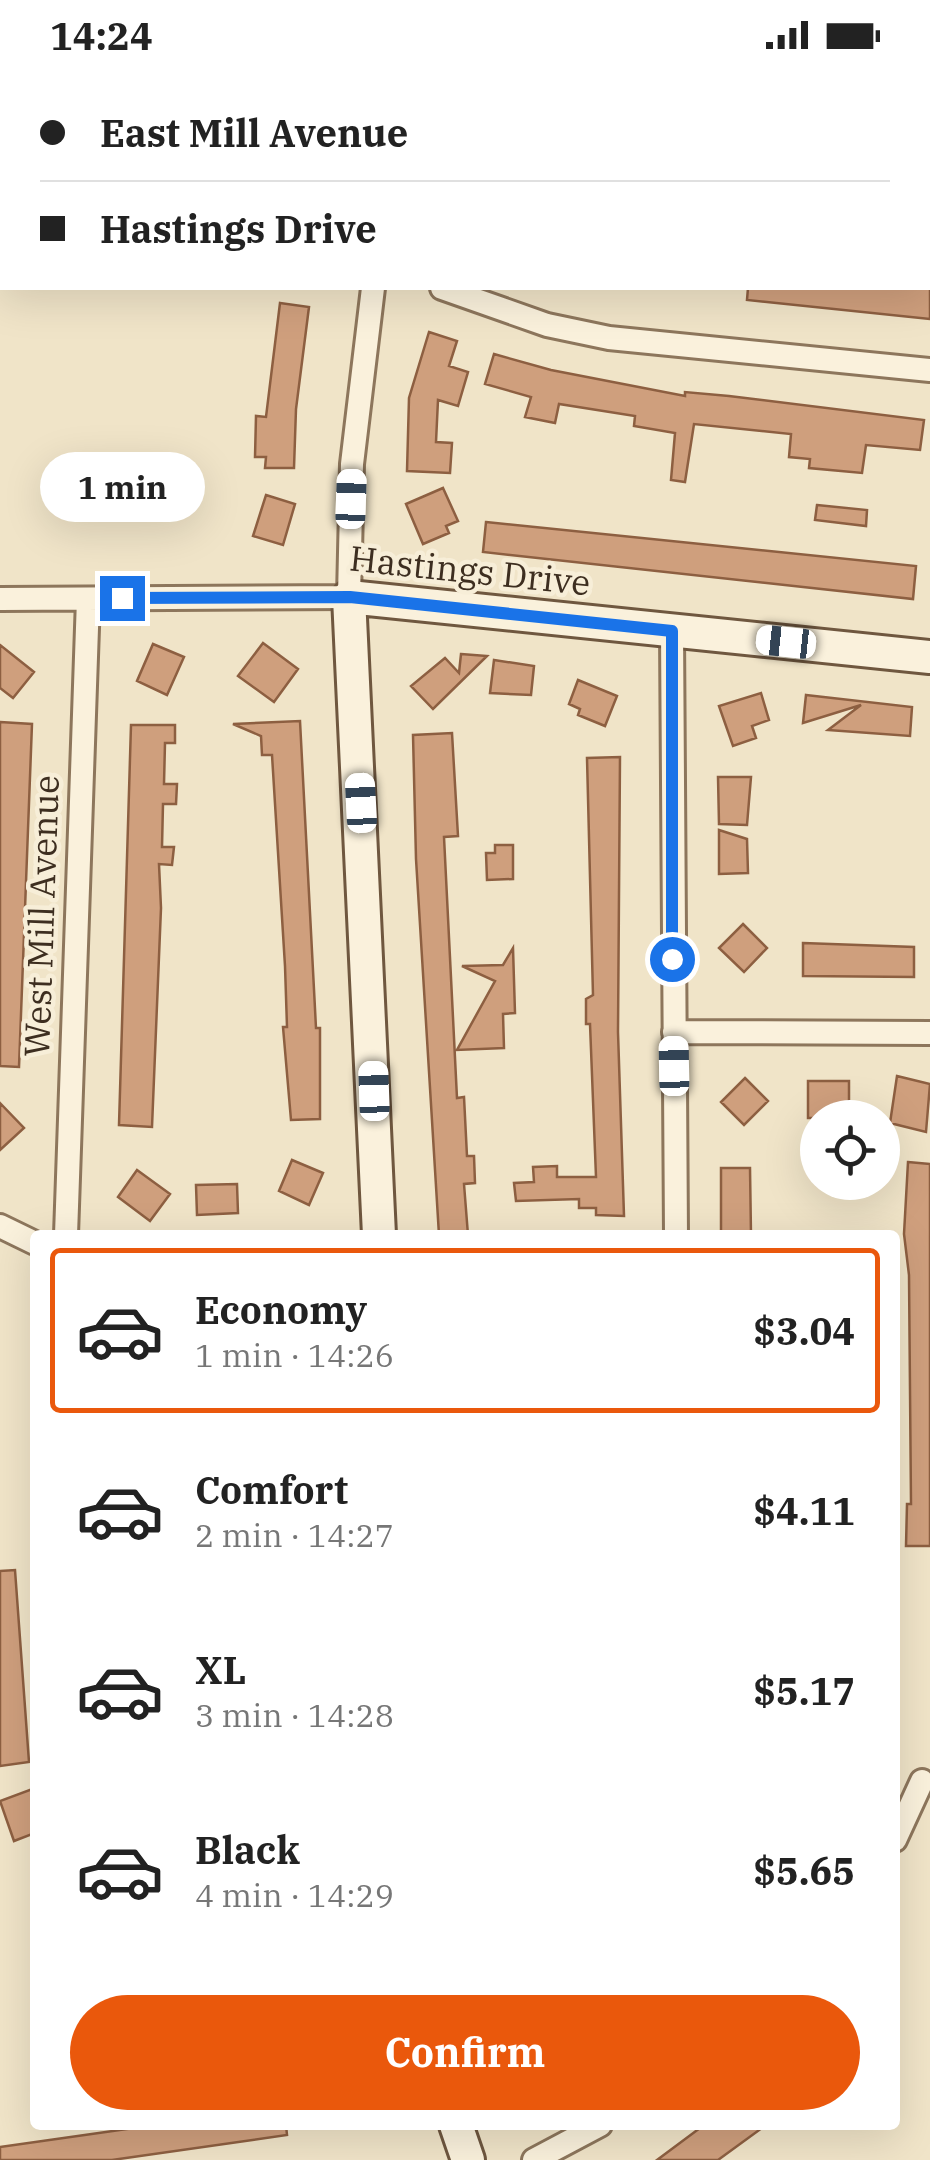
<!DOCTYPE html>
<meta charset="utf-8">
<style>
body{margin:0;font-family:"IBM Plex Serif",serif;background:#f6f6f6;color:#222;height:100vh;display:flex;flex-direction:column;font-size:38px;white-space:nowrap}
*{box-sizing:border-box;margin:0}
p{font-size:32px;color:#767676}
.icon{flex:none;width:55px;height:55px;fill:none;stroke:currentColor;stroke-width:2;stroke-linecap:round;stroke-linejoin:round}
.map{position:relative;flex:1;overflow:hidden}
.sheet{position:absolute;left:30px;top:1160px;width:870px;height:900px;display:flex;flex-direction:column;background:#fff;border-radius:10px;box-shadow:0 10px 40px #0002}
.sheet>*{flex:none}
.top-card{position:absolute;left:0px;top:0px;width:930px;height:220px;box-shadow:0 10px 40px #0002;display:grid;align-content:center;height:220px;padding:0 40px;background:#fff}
.tools{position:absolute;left:800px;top:1030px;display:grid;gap:20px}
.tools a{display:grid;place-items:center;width:100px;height:100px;border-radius:50%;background:#fff;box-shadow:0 10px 40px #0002;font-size:50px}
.end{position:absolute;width:45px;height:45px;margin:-22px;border:12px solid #1a73e8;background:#fff;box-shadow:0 0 0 5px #fff}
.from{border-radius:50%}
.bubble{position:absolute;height:70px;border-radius:35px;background:#fff;box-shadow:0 10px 40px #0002;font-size:32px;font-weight:800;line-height:70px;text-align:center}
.car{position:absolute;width:30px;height:60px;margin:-30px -15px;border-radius:12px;box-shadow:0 0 8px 2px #0007;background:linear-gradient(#fff 24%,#345 0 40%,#fff 0 76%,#345 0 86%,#fff 0)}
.top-card b{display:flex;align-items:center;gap:35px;height:95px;font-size:38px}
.top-card b+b{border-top:2px solid #e0e0e0}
.top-card i{width:25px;height:25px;background:#222}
ul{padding:18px 0 0;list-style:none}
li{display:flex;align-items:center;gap:30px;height:165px;margin:0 20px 15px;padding:0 20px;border:5px solid transparent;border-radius:10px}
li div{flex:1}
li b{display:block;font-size:38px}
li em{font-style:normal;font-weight:800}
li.active{border-color:#ea580c}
li>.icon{width:90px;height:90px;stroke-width:1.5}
.cta{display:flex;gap:20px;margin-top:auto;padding:20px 40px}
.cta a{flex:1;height:115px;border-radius:60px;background:#ea580c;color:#fff;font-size:40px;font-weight:800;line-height:115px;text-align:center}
.status{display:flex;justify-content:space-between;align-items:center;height:70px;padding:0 50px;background:#fff;direction:ltr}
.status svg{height:28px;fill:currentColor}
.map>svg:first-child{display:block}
</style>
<div class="status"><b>14:24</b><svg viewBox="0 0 49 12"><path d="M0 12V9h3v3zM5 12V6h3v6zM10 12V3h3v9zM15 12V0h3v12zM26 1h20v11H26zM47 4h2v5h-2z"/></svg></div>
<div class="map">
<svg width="930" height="2090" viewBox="0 0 930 2090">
<rect width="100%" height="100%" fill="#f0e4c8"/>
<!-- building -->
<path fill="#cf9f7d" stroke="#8d5f41" stroke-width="2.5" d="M 748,218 L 930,218 L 930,249 L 747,230 Z
M 280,233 L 309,237 L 296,339 L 294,398 L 265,398 L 266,387 L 255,387 L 256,346 L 266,347 Z
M 429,262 L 457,271 L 449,296 L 468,302 L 458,336 L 438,330 L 436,372 L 452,373 L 450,403 L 407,401 L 409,328 Z
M 494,284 L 551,300 L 685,326 L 685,322 L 729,326 L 924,350 L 920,380 L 866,375 L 862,403 L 809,398 L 810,389 L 789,387 L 791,364 L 694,354 L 685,412 L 671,410 L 675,363 L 634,356 L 635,346 L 559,334 L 555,353 L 525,347 L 531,327 L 485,314 Z
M 443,418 L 458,451 L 446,456 L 449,463 L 423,474 L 406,434 Z
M 266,425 L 295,434 L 283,475 L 253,466 Z
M 817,435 L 867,440 L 866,456 L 815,450 Z
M 486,452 L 916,496 L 913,529 L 483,482 Z
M 263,573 L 298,599 L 274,632 L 238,606 Z
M 153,574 L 184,587 L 167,625 L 137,611 Z
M 0,575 L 34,602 L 13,628 L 0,618 Z
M 461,584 L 487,586 L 433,639 L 411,616 L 445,588 L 459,603 Z
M 494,590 L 534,596 L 531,625 L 490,623 Z
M 578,610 L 617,626 L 605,656 L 578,645 L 580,639 L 569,634 Z
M 761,623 L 769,650 L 752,656 L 756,668 L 733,676 L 719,636 Z
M 806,625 L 912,637 L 910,666 L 828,660 L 861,635 L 803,653 Z
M 300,651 L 316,958 L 320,958 L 320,1049 L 291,1050 L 283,957 L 287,957 L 285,896 L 272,685 L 262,685 L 261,666 L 233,654 Z
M 0,652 L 32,654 L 19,997 L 0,996 Z
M 131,655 L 175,655 L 175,673 L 165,673 L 164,714 L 177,714 L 176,734 L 163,734 L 162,777 L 174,777 L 172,795 L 159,794 L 161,838 L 152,1057 L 119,1055 Z
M 452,663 L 458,766 L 444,767 L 457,1028 L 464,1027 L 467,1086 L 474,1086 L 475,1113 L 464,1114 L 468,1165 L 439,1165 L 416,789 L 413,665 Z
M 620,687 L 618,962 L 624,1146 L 596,1145 L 596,1138 L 579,1138 L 579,1129 L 516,1131 L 514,1113 L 534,1112 L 533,1097 L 557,1096 L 557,1107 L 596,1107 L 590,954 L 586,954 L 586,929 L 593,925 L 587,688 Z
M 718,707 L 751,707 L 747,755 L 719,754 Z
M 719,760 L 747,769 L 748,803 L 719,804 Z
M 495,775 L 513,775 L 513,809 L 487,810 L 486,783 L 495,783 Z
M 743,854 L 767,878 L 744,902 L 719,878 Z
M 803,873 L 914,877 L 914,907 L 803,906 Z
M 513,878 L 515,943 L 503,944 L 504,978 L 457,980 L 495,911 L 462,896 L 503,895 Z
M 897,1006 L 930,1014 L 926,1062 L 890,1053 Z
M 745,1008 L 768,1031 L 744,1055 L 721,1032 Z
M 808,1011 L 849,1011 L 849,1048 L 808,1048 Z
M 0,1033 L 24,1058 L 0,1080 Z
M 292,1090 L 323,1103 L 309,1135 L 279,1121 Z
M 908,1092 L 930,1094 L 930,1476 L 906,1476 L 907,1434 L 911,1434 L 909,1205 L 904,1164 Z
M 721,1098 L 750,1098 L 751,1165 L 721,1165 Z
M 137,1100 L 170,1124 L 150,1151 L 118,1127 Z
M 237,1114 L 238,1143 L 197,1145 L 196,1115 Z
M 15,1500 L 29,1692 L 0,1696 L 0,1501 Z
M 35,1718 L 35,1763 L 14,1771 L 0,1731 Z
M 155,2055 L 286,2055 L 287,2065 L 112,2090 L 0,2090 L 0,2077 Z
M 704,2055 L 766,2055 L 718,2090 L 657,2090 Z"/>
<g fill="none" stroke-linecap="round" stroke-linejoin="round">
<defs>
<path id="street" d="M 422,2 L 423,0
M 442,218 L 547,255 L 609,268 L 930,300
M 0,529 L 349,527 L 352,394 L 373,218
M 672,561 L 676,1165
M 674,962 L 930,963
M 0,1156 L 35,1173
M 66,1165 L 88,529
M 895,1770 L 922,1711
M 534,2090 L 600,2055"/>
<path id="secondary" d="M 379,1165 L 349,527 L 930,587
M 456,2055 L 468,2090"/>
</defs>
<!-- street casing -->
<use href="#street" stroke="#8d765c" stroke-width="28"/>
<!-- secondary casing -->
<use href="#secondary" stroke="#6f573f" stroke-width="38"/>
<!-- street -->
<use href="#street" stroke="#faf1dc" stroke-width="22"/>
<!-- secondary -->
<use href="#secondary" stroke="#faf1dc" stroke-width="32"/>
</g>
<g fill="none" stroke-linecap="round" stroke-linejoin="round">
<!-- route -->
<path stroke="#1a73e8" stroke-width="12" d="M 122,528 L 350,527 L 672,561 L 672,889"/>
</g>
<g text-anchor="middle" stroke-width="9" stroke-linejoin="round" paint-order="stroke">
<!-- street labels -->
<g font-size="35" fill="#3d2e20" stroke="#f7eed8">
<text transform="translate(470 501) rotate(6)" y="12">Hastings Drive</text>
<text transform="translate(42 846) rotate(-88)" y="12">West Mill Avenue</text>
</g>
</g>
</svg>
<div class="tools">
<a><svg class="icon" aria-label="locate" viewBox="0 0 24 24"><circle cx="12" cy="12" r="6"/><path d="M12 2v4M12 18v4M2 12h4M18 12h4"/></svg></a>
</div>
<i class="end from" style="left:672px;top:889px"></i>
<i class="end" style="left:122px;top:528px"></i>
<div class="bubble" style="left:40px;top:382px;width:165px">1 min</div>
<i class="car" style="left:351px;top:429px;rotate:2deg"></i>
<i class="car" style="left:786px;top:572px;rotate:276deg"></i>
<i class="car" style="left:361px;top:733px;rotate:357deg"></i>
<i class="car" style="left:674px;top:996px;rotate:359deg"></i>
<i class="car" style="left:374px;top:1021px;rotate:358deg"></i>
<div class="top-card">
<b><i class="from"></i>East Mill Avenue</b>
<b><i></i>Hastings Drive</b>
</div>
<section class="sheet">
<ul>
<li class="active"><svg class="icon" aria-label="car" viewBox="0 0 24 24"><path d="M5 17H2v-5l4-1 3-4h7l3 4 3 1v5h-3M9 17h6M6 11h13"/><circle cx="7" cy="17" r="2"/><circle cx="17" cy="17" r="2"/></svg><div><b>Economy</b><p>1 min · 14:26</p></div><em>$3.04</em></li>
<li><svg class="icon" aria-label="car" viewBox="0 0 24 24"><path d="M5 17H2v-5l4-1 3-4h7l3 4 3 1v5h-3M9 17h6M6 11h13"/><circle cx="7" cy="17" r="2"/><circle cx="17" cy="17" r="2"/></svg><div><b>Comfort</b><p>2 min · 14:27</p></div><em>$4.11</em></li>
<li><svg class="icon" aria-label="car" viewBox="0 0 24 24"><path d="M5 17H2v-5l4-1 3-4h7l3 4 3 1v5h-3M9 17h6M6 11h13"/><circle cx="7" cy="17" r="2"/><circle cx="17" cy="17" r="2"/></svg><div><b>XL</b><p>3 min · 14:28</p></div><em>$5.17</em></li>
<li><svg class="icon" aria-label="car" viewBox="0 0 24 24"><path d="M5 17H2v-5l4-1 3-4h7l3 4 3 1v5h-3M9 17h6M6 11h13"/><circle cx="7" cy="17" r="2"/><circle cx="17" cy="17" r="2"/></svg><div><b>Black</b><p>4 min · 14:29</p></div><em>$5.65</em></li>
</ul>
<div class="cta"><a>Confirm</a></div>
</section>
</div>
